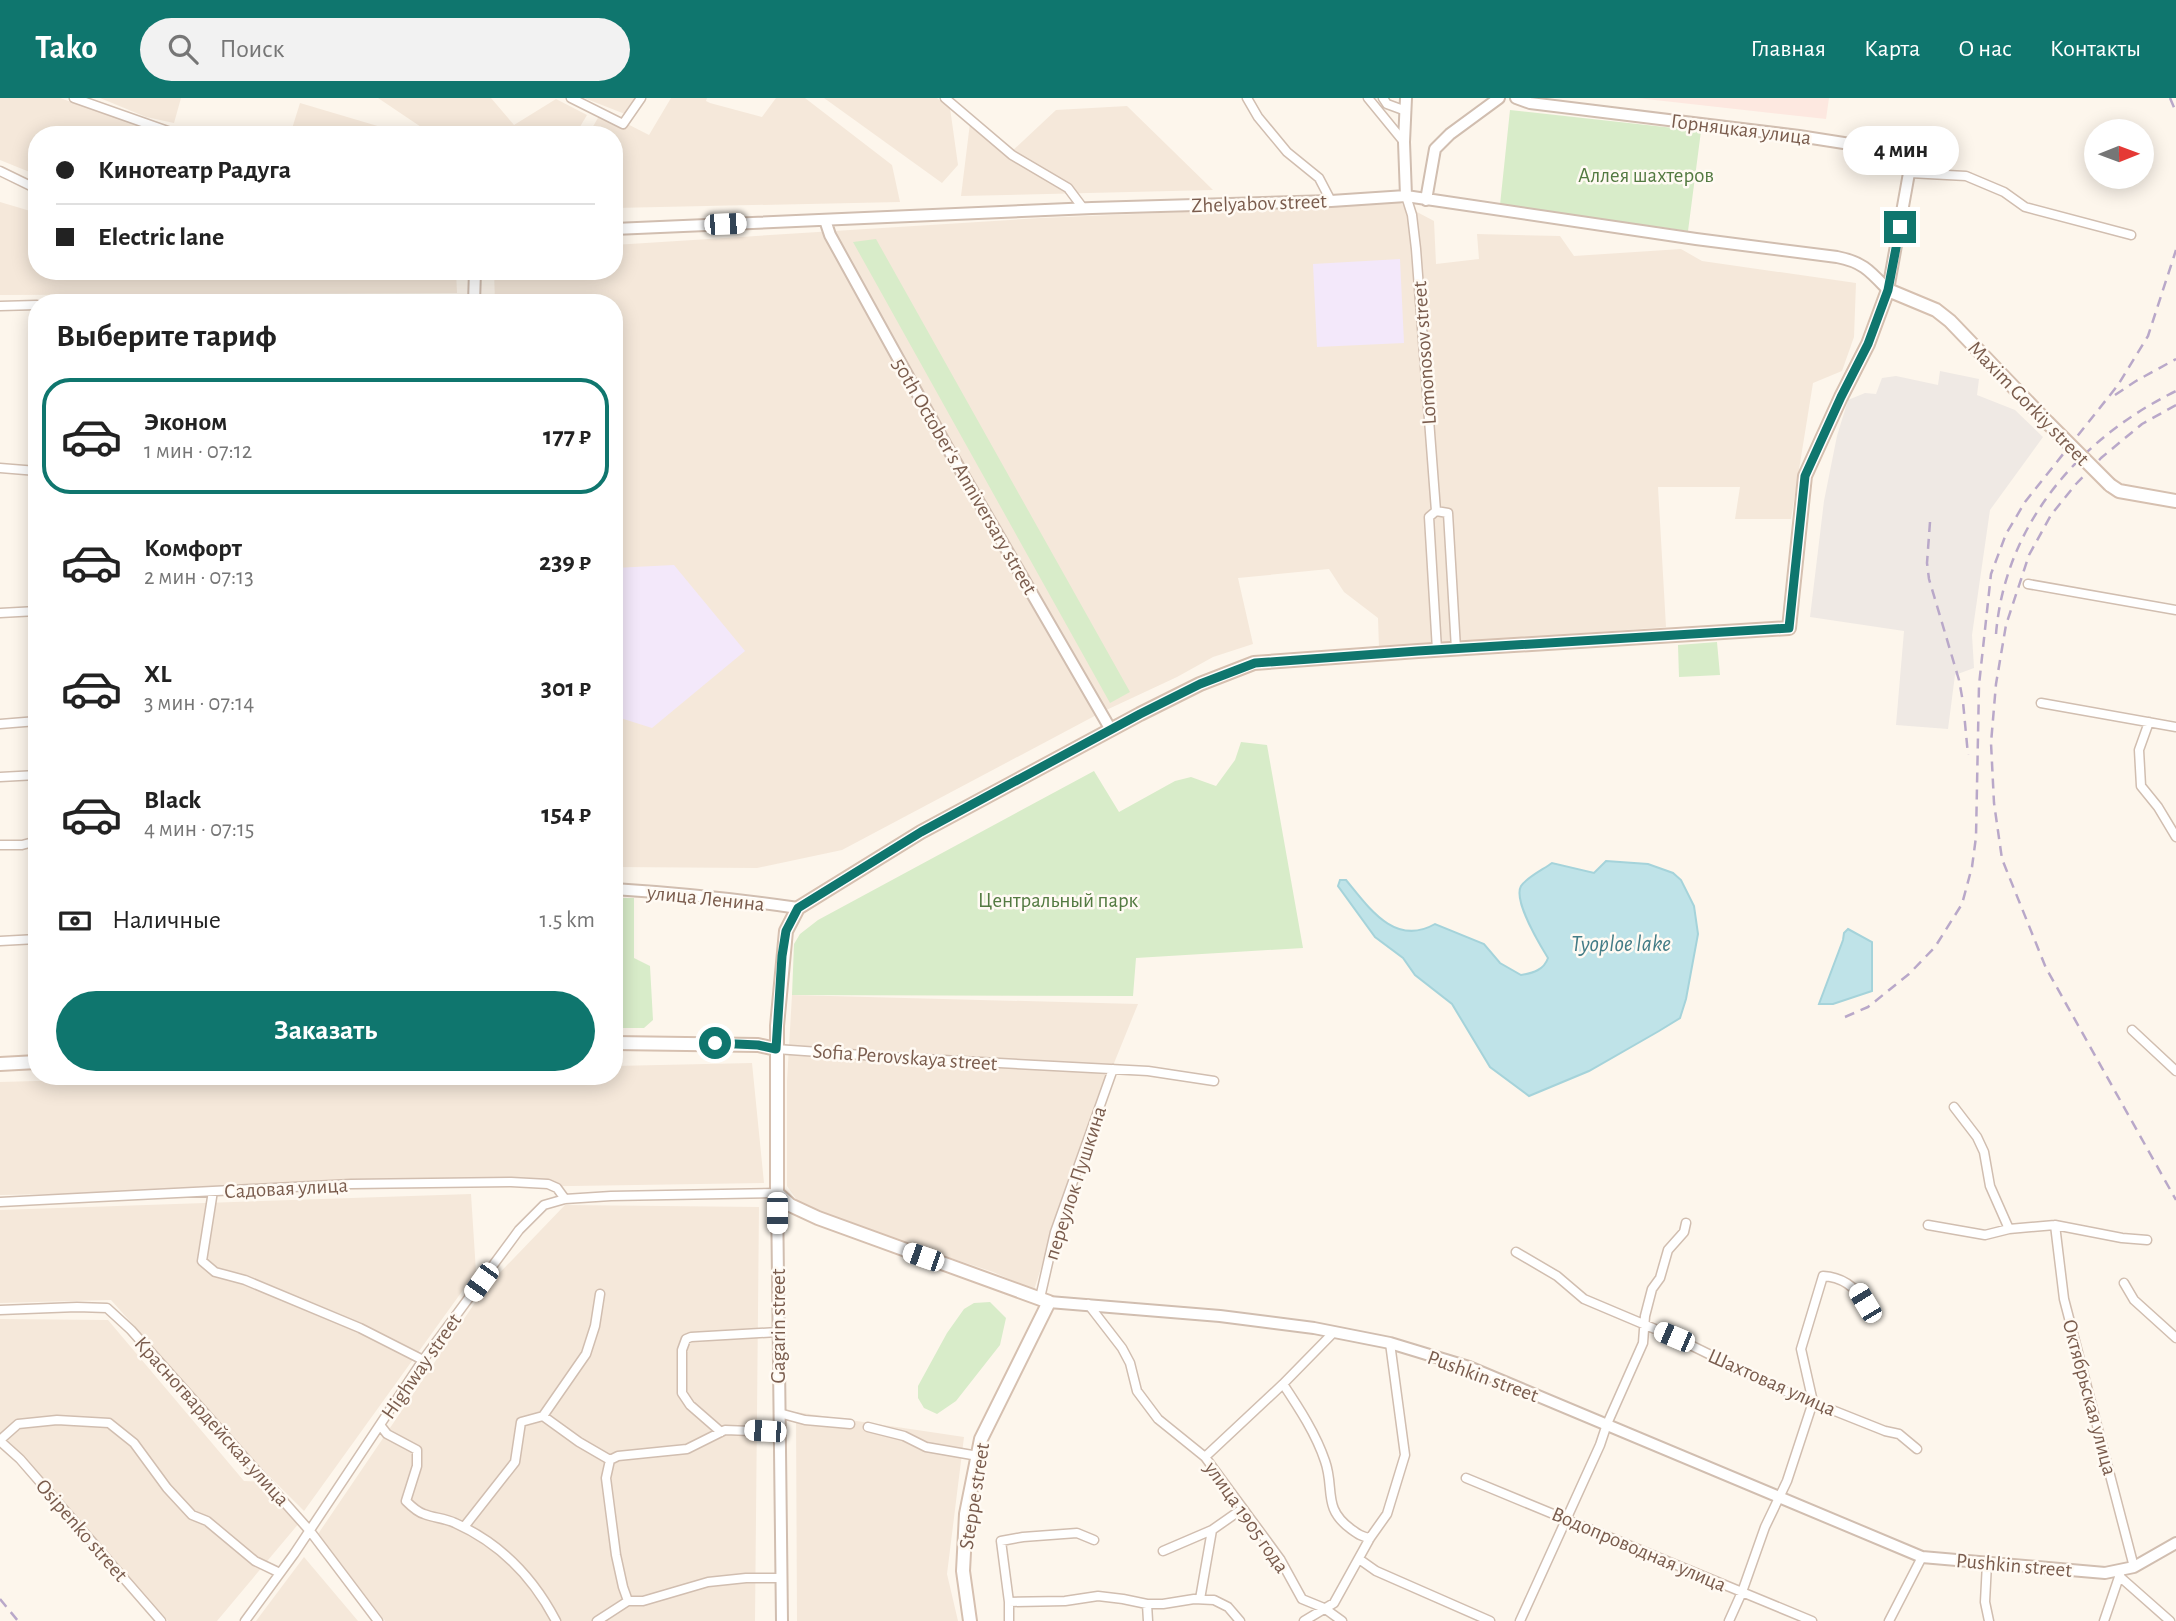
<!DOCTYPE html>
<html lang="ru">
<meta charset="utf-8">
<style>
body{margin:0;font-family:"Alegreya Sans",sans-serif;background:#f2f2f2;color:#222;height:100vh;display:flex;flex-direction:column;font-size:26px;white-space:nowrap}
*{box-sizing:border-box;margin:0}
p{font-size:23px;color:#767676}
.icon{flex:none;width:38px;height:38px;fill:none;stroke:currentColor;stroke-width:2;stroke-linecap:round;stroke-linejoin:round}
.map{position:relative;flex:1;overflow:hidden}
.details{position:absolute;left:28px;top:196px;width:595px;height:791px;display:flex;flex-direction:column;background:#fff;border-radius:28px;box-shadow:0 4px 18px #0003}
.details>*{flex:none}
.guide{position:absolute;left:28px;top:28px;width:595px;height:154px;border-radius:28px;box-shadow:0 4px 18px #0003;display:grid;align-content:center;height:154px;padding:0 28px;background:#fff}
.needle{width:46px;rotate:89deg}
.fabs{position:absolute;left:2084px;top:21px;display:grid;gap:14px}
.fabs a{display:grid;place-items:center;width:70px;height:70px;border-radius:50%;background:#fff;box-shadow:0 4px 18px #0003;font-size:35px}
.end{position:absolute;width:32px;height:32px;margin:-16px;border:9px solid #0f766e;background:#fff;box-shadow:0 0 0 4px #fff}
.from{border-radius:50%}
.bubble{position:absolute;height:49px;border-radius:24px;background:#fff;box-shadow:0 4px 18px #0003;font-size:23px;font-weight:700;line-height:49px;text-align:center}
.car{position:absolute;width:21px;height:42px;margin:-21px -10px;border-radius:9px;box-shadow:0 0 5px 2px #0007;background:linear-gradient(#fff 24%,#345 0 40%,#fff 0 76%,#345 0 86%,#fff 0)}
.guide b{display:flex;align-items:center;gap:24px;height:66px;font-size:26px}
.guide b+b{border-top:2px solid #e0e0e0}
.guide i{width:18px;height:18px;background:#222}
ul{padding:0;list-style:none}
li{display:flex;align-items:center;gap:21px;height:116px;margin:0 14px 10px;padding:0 14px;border:4px solid transparent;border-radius:28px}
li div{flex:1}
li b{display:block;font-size:26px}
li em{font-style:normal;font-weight:700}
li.active{border-color:#0f766e}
li>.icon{width:63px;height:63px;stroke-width:1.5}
h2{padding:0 28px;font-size:32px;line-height:84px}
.pay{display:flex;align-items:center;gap:18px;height:77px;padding:0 28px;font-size:26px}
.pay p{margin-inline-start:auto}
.primary-button{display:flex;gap:14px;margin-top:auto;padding:14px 28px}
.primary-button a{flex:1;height:80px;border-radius:42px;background:#0f766e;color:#fff;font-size:28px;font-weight:700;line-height:80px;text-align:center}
header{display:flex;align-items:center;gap:42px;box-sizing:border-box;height:98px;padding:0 35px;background:#0f766e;color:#fff}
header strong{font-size:33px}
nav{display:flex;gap:38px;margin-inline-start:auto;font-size:24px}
.search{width:490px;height:63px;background:#f2f2f2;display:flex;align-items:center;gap:18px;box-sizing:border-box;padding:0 24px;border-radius:38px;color:#767676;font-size:26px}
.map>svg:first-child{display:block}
</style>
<header>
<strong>Tako</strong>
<div class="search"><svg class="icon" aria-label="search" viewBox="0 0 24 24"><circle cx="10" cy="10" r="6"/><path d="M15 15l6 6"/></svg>Поиск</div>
<nav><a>Главная</a><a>Карта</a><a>О нас</a><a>Контакты</a></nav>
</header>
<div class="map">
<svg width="2176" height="1523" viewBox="0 0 2176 1523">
<rect width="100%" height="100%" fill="#fdf6ec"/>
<!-- residential -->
<path fill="#f5e8da" d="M 0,0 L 60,0 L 165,37 L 37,37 L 37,77 L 0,62 Z
M 100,0 L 181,0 L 174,25 L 146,19 Z
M 378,0 L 491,0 L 514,27 L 556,1 L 587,17 L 575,37 L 433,37 Z
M 584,0 L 637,0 L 625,16 Z
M 671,0 L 707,0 L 706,3 L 710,5 L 762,19 L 776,0 L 805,0 L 892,67 L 900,104 L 614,110 L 614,37 L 588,37 L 602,13 L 649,37 Z
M 824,0 L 937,0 L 950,10 L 958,67 L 942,85 Z
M 300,5 L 391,32 L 400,37 L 290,37 Z
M 1127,8 L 1213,92 L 961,98 L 970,25 L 1010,55 L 1056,12 Z
M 0,104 L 37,115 L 37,173 L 456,173 L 457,195 L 0,197 Z
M 1400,105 L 1434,123 L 1436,166 L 1479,161 L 1477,136 L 1560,138 L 1574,158 L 1681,151 L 1702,163 L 1856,185 L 1854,239 L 1842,273 L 1813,285 L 1791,421 L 1735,421 L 1740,389 L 1658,389 L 1666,529 L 1379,550 L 1378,520 L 1344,494 L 1329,471 L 1238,480 L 1253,546 L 1213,559 L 1177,579 L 1102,614 L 842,752 L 757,770 L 614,769 L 614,205 L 495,205 L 494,173 L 614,173 L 614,147 L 1040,120 Z
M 792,897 L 1138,906 L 1078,1054 L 1034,1192 L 993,1174 L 803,1111 L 787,1088 L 787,983 Z
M 752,965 L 764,1085 L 0,1097 L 0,984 L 224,978 L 614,978 L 614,968 Z
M 471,1096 L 476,1174 L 304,1413 L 260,1369 L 111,1202 L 0,1205 L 0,1112 Z
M 565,1107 L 759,1109 L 755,1523 L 385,1523 L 318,1436 L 485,1190 Z
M 0,1221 L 108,1222 L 244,1383 L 267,1384 L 300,1424 L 217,1523 L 168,1523 L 0,1341 Z
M 796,1314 L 964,1339 L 947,1476 L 958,1523 L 797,1523 Z
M 304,1459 L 358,1523 L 256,1523 Z"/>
<!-- commercial -->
<path fill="#fde8e0" d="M 1637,0 L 1829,0 L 1826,21 Z"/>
<!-- industrial -->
<path fill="#efe9e4" d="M 1940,273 L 1979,281 L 1977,297 L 2015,312 L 2043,339 L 1990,412 L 1972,537 L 1974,570 L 1955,577 L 1948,631 L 1896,627 L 1904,533 L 1810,519 L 1824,403 L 1837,338 L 1848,302 L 1865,295 L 1876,296 L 1882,280 L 1896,278 L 1938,287 Z"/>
<!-- education -->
<path fill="#f3e8fa" d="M 1400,161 L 1404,245 L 1317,249 L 1313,166 Z
M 674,467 L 745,553 L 652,630 L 614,618 L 614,470 Z"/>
<!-- green -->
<path fill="#d8ecc9" d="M 1510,12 L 1701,33 L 1688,133 L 1500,107 Z
M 876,141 L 1130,594 L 1110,605 L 853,144 Z
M 1717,544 L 1720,577 L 1679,579 L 1678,547 Z
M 1241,644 L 1267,647 L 1303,850 L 1136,860 L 1133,898 L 792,897 L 794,846 L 800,836 L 818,822 L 1094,673 L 1119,714 L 1175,683 L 1191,679 L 1216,688 L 1235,662 Z
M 614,800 L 634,800 L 634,860 L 650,868 L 653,922 L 644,930 L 614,930 Z
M 990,1204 L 1006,1220 L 1000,1247 L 956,1303 L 937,1316 L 924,1310 L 918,1300 L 918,1288 L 947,1235 L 964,1211 L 974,1205 Z"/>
<!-- water -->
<path fill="#bfe3e8" stroke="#a5d3da" stroke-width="2" d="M 1606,763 L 1648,766 L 1673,775 L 1681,782 L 1694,808 L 1698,836 L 1686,901 L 1680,920 L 1659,933 L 1589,973 L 1529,998 L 1490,969 L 1452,906 L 1415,877 L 1403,860 L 1375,839 L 1338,788 L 1340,782 L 1346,782 C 1369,810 1395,849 1435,826 L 1484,846 L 1500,865 L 1521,877 C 1533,875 1544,872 1548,860 C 1540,847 1513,802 1521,788 C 1527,779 1544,771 1552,765 L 1594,775 Z
M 1848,831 L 1872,844 L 1872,893 L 1833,906 L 1819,906 L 1843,842 L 1844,835 Z"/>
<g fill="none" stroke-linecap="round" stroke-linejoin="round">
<defs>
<path id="minor" d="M 74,0 L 179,37
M 571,0 L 623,26 L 641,0
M 945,0 L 1012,57 L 1068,90 L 1083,110
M 1247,0 L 1258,19 L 1287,54 L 1319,80 L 1331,103
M 1368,0 L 1404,44
M 1383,0 L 1387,6 L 1406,13
M 0,73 L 37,91
M 1909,75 L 1966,78 L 2004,94 L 2025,109 L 2131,137
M 1406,98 L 1412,117 L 1416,151 L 1436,413 L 1429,419 L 1437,552
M 394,205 L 474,204
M 0,208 L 37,207
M 0,370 L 37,373
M 1436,413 L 1448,415 L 1456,551
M 2028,486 L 2176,512
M 0,515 L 37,513
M 2041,605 L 2176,629
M 2149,624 L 2139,652 L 2141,688 L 2158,709 L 2176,739
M 0,626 L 37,623
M 0,679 L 37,677
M 0,747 L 22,747 L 37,743
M 0,843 L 37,841
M 2132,932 L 2176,973
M 776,951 L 905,960 L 1148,973 L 1214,983
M 1954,1009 L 1977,1039 L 1984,1054 L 1990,1088 L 2009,1131
M 213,1093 L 202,1163 L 215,1174 L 245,1182 L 360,1230 L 423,1262
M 0,1104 L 351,1086 L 511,1084 L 548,1086 L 557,1090 L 565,1101
M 1928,1127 L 1985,1137 L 2009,1131 L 2055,1127 L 2122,1140 L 2147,1142
M 2055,1127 L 2064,1201 L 2134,1469
M 1516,1154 L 1557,1178 L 1584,1201 L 1674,1239 L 1782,1292 L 1885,1333 L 1899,1336 L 1917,1351
M 2124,1185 L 2134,1202 L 2176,1240
M 1040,1200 L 1055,1134 L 1113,971
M 1088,1206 L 1122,1250 L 1130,1265 L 1137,1293 L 1158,1321 L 1205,1359 L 1280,1461 L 1302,1501 L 1324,1510 L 1342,1523
M 0,1212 L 77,1209 L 107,1210 L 131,1232 L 310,1433 L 378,1523
M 1283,1286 C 1299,1310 1316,1336 1325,1363 C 1335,1391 1322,1410 1351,1431 C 1358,1436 1362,1439 1370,1440
M 779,1315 L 805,1322 L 850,1326
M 543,1318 L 586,1256 L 595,1228 L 600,1196
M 380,1327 L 387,1336 L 417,1352 L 417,1368 L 406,1403 C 411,1408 417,1414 424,1416 C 434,1420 445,1420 455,1425 C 500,1445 533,1479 556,1523
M 868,1329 L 904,1338 L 926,1349 L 978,1358
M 721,1334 L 690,1307 L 682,1295 L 682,1252 L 686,1241 L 691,1239 L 778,1234
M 0,1342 L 18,1326 L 57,1322 L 109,1325 L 134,1345 L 167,1390 L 192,1417 L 207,1423 L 255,1463 L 280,1475
M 0,1343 L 20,1361 L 161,1523
M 1205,1359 L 1283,1286 L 1334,1234
M 610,1362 L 606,1380 L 616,1457 L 623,1489 L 628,1503
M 1466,1380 L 1812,1523
M 464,1429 L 515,1364 L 521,1324 L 543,1318 L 579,1344 L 610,1362 L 618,1358 L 687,1351 L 725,1332 L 779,1334
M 1163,1453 L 1212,1432
M 1359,1461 L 1376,1473 L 1490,1523
M 1987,1465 L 1985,1504 L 1989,1523
M 2119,1478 L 2170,1523
M 1200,1501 L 1212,1432 L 1242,1411
M 1009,1504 L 1001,1443 L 1023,1439 L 1077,1435 L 1094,1442
M 1147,1506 L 1148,1523
M 245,1523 L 294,1456 L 423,1262 L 519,1132 L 544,1107 L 565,1101 L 611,1098 L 777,1095
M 597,1523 L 628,1503 L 643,1503 L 708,1484 L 746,1480 L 781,1480
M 1009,1523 L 1009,1504 L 1065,1503 L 1098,1498 L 1123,1501 L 1147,1506 L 1163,1506 L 1194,1501 L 1214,1502 L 1228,1509 L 1240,1523
M 1304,1523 L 1334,1505 L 1370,1440 L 1387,1416 L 1405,1357 L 1390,1245
M 1520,1523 L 1600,1347 L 1607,1326 L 1643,1245 L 1645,1218 L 1652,1191 L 1660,1180 L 1668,1152 L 1684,1134 L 1686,1125
M 1729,1523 L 1742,1494 L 1765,1429 L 1787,1383 L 1813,1304 L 1801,1251 L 1823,1178 C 1842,1179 1855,1188 1865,1205
M 1889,1523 L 1922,1459
M 2104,1523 L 2120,1476"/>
<path id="tertiary" d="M 1516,0 L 1530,5 L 1799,38 L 1882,51 L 1901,58 L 1909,75 L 1888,192
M 1406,98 L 1404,44 L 1406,0
M 1426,102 L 1435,51 L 1450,36 L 1499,0
M 825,122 L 830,137 L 947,349 L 1111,632
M 614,131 L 1092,110 L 1331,103 L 1406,98 L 1696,141 L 1837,159 C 1863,164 1870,173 1888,192
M 474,205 L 475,173
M 614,791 C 676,795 737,801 798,810
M 777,1095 L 782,1523
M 1049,1204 L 1220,1218 L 1314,1230 L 1390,1245 L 1469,1269 L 1922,1459 L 2105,1475 L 2134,1469 L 2176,1445"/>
<path id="secondary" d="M 2110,387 L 2119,393 L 2176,403
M 614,945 L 758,947 L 776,951
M 0,966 L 37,964
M 970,1523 L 963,1473 L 966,1416 L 981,1341 L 1049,1204 L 818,1120 L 790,1107 L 777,1095 L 777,928 L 786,833 L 798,810 L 921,734 L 1140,616 L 1200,586 L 1254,565 L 1418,553 L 1789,530 L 1805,378 L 1841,299 L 1868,246 L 1888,192 L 1936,212 L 1950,223 L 2047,324"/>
</defs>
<!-- minor casing -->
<use href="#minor" stroke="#d1beb0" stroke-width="11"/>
<!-- tertiary casing -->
<use href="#tertiary" stroke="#d1beb0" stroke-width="14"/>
<!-- secondary casing -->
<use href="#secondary" stroke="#d6c0b0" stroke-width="16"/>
<!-- minor -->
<use href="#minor" stroke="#fff" stroke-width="8"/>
<!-- tertiary -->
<use href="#tertiary" stroke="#fff" stroke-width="10"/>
<!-- secondary -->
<use href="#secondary" stroke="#fff" stroke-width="12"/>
<!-- rail -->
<path stroke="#b9a8c9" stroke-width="2.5" stroke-dasharray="10 7" stroke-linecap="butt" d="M 2170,0 L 2176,14
M 2115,297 L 2136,283 L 2176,261
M 2176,307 L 2142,326 L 2101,360 L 2076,386 L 2051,417 L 2029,457 L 2006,527 L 1996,586 L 1991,645 L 1994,705 L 2002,761 L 2046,870 L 2176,1102
M 1930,424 L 1927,465 L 1929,481 L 1959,582 L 1963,604 L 1968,657
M 1996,536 C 2005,426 2080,340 2176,293
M 1845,919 L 1868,909 L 1909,876 L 1935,849 L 1962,806 L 1972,769 L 1976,739 L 1979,587 L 1991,476 L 2006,436 L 2025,404 L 2118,287 L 2148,238 L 2176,152
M 0,1501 L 18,1523"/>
<defs>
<path id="secondary-bridge" d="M 2047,324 L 2110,387"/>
</defs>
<!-- secondary-bridge casing -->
<use href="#secondary-bridge" stroke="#d6c0b0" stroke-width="16" stroke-linecap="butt"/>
<!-- secondary-bridge -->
<use href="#secondary-bridge" stroke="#fff" stroke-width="12"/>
</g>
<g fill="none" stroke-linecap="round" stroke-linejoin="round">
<!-- route -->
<path stroke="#0f766e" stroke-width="9" d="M 715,945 L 758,947 L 776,951 L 782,858 L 786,833 L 798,810 L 921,734 L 1140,616 L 1200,586 L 1255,565 L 1418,553 L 1789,530 L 1805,378 L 1841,299 L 1868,246 L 1888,192 L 1900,129"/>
</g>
<g text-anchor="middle" stroke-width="5" stroke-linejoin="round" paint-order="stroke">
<!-- street labels -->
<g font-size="21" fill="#7a5c4d" stroke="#fffaf3">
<text transform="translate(1741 31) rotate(7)" y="7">Горняцкая улица</text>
<text transform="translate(1259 105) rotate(-2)" y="7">Zhelyabov street</text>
<text transform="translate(1424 255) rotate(-94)" y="7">Lomonosov street</text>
<text transform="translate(2029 305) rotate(46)" y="7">Maxim Gorkiy street</text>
<text transform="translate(965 378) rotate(60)" y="7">50th October's Anniversary street</text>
<text transform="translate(706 800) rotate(6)" y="7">улица Ленина</text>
<text transform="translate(905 959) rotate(4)" y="7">Sofia Perovskaya street</text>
<text transform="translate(1075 1085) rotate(-72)" y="7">переулок Пушкина</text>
<text transform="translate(286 1090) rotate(-3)" y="7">Садовая улица</text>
<text transform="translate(778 1228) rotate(-90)" y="7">Gagarin street</text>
<text transform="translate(421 1268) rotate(-55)" y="7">Highway street</text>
<text transform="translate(1483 1278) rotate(20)" y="7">Pushkin street</text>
<text transform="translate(1772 1284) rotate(24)" y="7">Шахтовая улица</text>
<text transform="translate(2090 1299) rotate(75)" y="7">Октябрьская улица</text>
<text transform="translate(212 1323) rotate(48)" y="7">Красногвардейская улица</text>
<text transform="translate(974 1398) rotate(-81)" y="7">Steppe street</text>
<text transform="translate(1247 1419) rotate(55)" y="7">улица 1905 года</text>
<text transform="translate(82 1432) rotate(49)" y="7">Osipenko street</text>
<text transform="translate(1639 1451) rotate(23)" y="7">Водопроводная улица</text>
<text transform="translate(2014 1467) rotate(5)" y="7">Pushkin street</text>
</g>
<!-- park labels -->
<g font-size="21" fill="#537a41" stroke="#fffaf3">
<text x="1646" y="84">Аллея шахтеров</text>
<text x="1058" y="809">Центральный парк</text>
</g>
<!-- water labels -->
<g font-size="23" font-style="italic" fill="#437c86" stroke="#fffaf3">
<text x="1621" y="853">Tyoploe lake</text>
</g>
</g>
</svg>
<div class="fabs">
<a><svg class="needle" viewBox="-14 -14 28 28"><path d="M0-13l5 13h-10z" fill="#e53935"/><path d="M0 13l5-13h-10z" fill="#767676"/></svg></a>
</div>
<i class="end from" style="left:715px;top:945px"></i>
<i class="end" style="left:1900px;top:129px"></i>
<div class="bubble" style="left:1843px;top:28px;width:116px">4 мин</div>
<i class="car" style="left:725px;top:126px;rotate:88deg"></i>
<i class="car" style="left:777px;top:1115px;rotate:180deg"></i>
<i class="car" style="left:923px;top:1159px;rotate:289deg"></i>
<i class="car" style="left:481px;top:1184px;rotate:216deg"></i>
<i class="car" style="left:1865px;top:1205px;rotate:329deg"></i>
<i class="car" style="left:1674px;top:1239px;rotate:293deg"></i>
<i class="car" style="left:765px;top:1333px;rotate:274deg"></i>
<div class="guide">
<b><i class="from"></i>Кинотеатр Радуга</b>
<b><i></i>Electric lane</b>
</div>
<section class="details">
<h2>Выберите тариф</h2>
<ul>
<li class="active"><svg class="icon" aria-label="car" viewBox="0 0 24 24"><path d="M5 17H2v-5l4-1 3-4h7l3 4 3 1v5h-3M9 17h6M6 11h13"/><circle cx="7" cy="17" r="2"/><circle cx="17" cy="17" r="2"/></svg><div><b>Эконом</b><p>1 мин · 07:12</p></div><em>177 ₽</em></li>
<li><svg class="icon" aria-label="car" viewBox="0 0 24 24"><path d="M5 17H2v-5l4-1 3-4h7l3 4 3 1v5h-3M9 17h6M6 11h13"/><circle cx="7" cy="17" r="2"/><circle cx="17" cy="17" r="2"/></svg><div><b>Комфорт</b><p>2 мин · 07:13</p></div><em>239 ₽</em></li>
<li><svg class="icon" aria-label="car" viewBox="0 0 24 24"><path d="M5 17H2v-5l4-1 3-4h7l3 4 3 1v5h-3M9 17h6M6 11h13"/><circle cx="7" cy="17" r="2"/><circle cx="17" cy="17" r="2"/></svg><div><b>XL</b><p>3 мин · 07:14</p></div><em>301 ₽</em></li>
<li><svg class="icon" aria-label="car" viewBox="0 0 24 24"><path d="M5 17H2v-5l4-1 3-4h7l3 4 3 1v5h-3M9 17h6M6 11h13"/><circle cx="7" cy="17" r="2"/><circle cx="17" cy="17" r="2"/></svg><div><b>Black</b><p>4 мин · 07:15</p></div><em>154 ₽</em></li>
</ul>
<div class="pay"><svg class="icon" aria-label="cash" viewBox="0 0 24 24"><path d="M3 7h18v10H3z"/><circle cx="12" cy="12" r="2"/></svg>Наличные<p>1.5 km</p></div>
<div class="primary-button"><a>Заказать</a></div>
</section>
</div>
